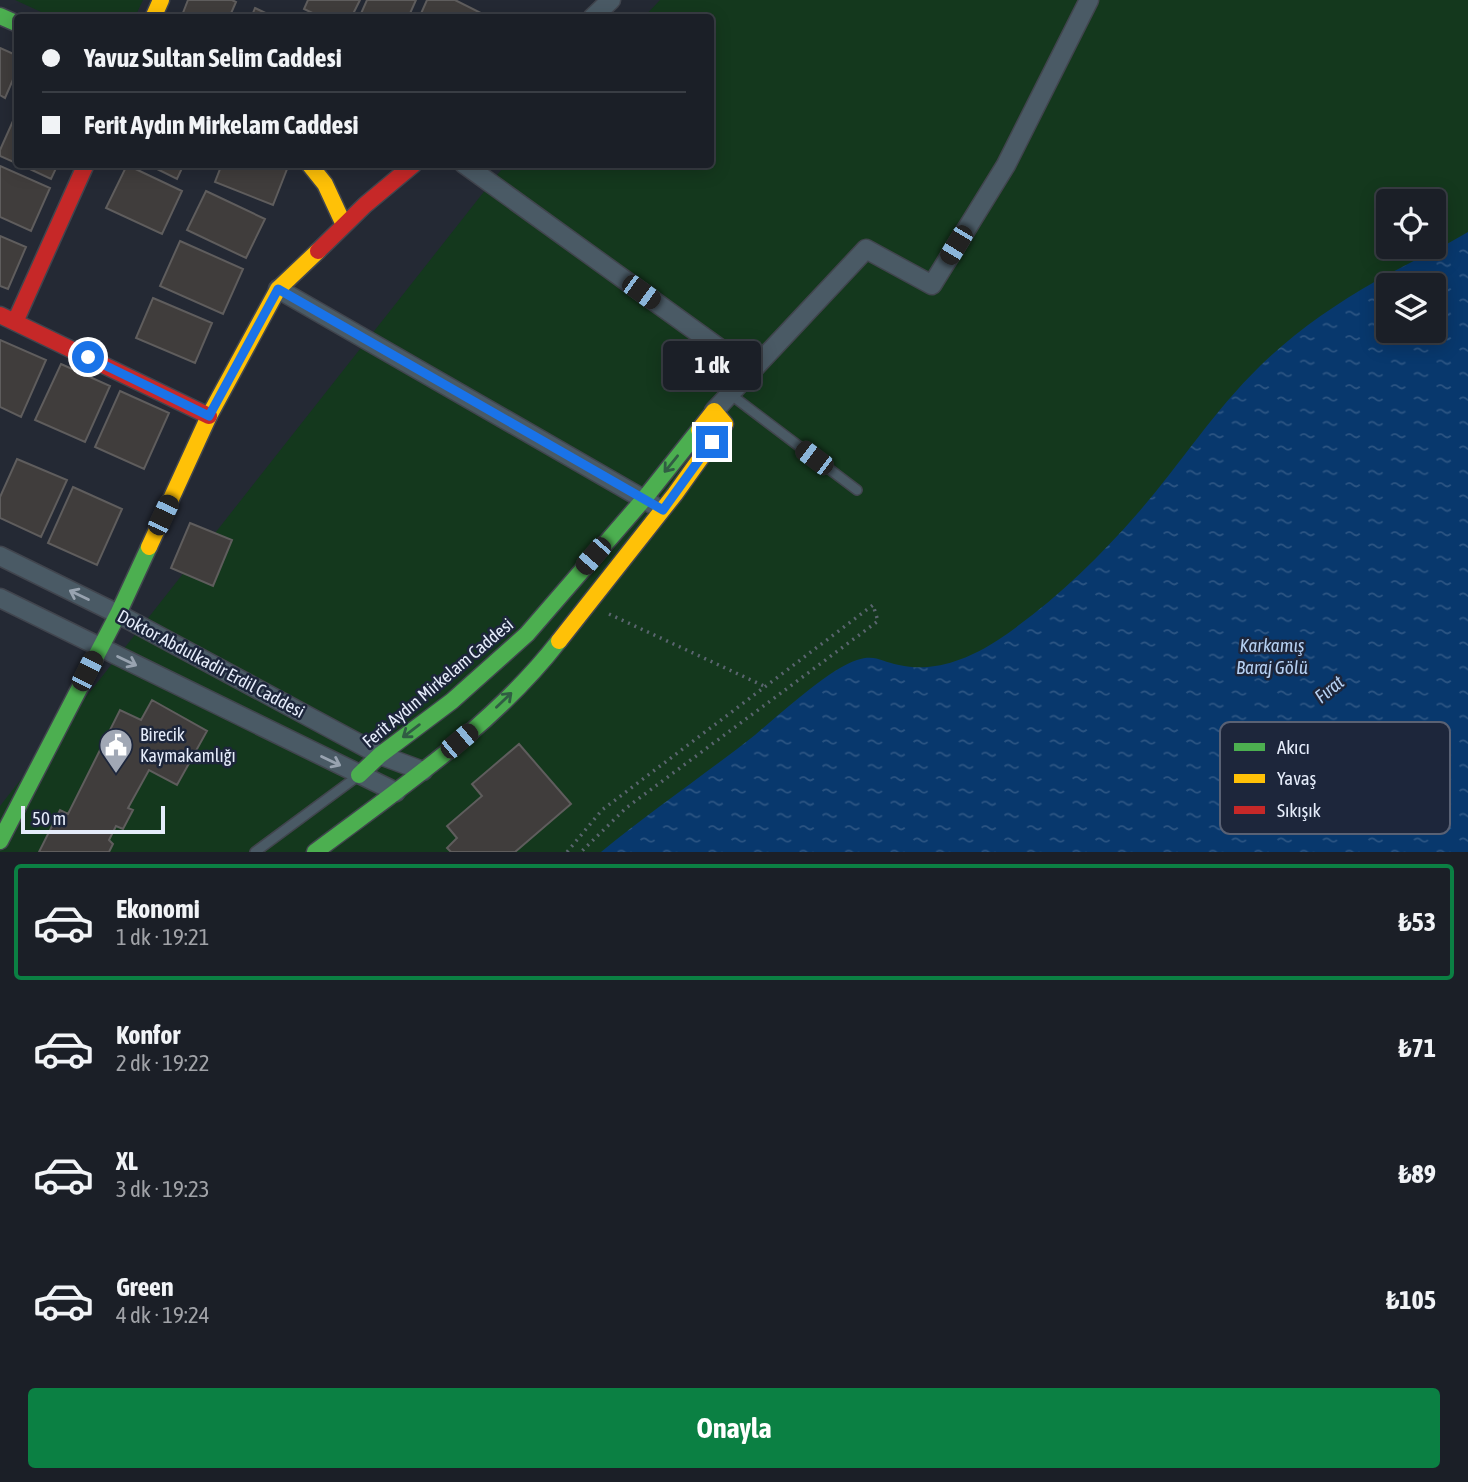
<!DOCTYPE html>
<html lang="tr">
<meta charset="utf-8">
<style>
body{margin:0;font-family:"Asap Condensed",sans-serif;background:#24272f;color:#f1f3f6;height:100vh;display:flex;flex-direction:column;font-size:26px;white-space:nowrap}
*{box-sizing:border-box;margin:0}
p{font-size:23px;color:#a0a2a7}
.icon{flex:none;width:38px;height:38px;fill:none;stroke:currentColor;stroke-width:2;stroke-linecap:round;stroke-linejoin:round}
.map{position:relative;height:852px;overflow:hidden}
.panel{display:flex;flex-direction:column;background:#1b1f27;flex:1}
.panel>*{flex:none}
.banner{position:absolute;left:14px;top:14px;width:700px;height:154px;border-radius:7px;box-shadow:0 4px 18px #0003,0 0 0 2px #393d44;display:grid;align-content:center;height:154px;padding:0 28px;background:#1b1f27}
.fabs{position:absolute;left:1376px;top:189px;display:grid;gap:14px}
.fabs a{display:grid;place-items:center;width:70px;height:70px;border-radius:7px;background:#1b1f27;box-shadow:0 4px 18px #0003,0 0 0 2px #393d44;font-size:35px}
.scale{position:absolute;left:21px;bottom:18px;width:144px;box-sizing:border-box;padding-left:7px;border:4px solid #e5ecfa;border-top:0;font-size:19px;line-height:24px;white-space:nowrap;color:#e5ecfa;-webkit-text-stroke:5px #1d263b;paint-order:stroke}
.end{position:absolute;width:32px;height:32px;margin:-16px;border:9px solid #1a73e8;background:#fff;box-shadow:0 0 0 4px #fff}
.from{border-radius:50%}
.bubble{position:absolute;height:49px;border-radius:7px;background:#1b1f27;box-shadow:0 4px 18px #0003,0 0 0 2px #393d44;font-size:23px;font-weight:700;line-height:49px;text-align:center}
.car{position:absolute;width:21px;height:42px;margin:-21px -10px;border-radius:9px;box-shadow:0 0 5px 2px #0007;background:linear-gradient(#222 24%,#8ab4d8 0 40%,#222 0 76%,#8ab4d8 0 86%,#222 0)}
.banner b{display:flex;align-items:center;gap:24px;height:66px;font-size:26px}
.banner b+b{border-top:2px solid #393d44}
.banner i{width:18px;height:18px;background:#f1f3f6}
ul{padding:12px 0 0;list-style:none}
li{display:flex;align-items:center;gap:21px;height:116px;margin:0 14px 10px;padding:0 14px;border:4px solid transparent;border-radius:7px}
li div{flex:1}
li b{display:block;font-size:26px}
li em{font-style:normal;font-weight:700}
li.selected{border-color:#0b8043}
li>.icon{width:63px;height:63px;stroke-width:1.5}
.cta{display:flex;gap:14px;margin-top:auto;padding:14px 28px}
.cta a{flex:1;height:80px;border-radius:7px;background:#0b8043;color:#fff;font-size:28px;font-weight:700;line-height:80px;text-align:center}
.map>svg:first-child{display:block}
</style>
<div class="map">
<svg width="1468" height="852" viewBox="0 0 1468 852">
<defs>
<pattern id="water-ripples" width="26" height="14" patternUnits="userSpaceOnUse" patternTransform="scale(1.75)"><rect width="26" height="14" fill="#08386d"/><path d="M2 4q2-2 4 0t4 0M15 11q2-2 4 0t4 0" fill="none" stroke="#2c5583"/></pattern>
</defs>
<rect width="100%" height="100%" fill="#242934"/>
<!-- green -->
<path fill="#14381d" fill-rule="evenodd" d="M 15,0 L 143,0 L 135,17 L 52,17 Z
M 660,0 L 1468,0 L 1468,286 L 1388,285 L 1388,331 L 750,852 L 0,852 L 0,806 L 505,165 L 710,164 L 710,18 L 644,17 ZM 1388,201 L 1433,201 L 1433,247 L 1388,247 Z"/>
<!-- water -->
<path fill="url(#water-ripples)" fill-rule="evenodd" d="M 1468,232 L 1468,852 L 601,852 C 651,811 704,775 755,735 C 779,715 830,668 857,660 C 876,654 881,662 899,665 C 934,673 969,659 998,640 C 1050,605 1096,561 1137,514 C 1180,465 1212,413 1260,366 C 1295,332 1334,305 1376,281 C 1406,264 1438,250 1468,232 ZM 1388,285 L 1433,285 L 1433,331 L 1388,331 Z"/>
<!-- building -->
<path fill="#403d3c" stroke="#5f5d5d" stroke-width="2" d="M 188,0 L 232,0 L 236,2 L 229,18 L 181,18 Z
M 308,0 L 360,0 L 351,18 L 323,18 L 304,9 Z
M 367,0 L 416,0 L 408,18 L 359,18 Z
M 427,0 L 455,0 L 481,13 L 480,18 L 419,18 Z
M 255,8 L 276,18 L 251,18 Z
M 0,48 L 18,56 L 18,68 L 5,98 L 0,95 Z
M 17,112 L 18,113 L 18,164 L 0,156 L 0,150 Z
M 19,164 L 58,164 L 51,179 Z
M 147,164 L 184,164 L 177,179 Z
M 222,164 L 289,164 L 273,205 L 215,182 Z
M 127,165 L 182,191 L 162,234 L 106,208 Z
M 0,166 L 50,188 L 31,231 L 0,217 Z
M 206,191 L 265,219 L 246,258 L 187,230 Z
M 0,236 L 26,247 L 8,289 L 0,286 Z
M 180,241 L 243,269 L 223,314 L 160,286 Z
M 153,298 L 212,323 L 195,363 L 136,338 Z
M 0,340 L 46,360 L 21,417 L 0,407 Z
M 61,364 L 110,386 L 85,442 L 35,420 Z
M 120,391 L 169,413 L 144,469 L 95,447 Z
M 17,459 L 67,480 L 41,537 L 0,518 L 0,497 Z
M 73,487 L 122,509 L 97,565 L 48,543 Z
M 190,523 L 232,540 L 213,586 L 171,568 Z
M 152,700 L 207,731 L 177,785 L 149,770 L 128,808 L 133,810 L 123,829 L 116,826 L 109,840 L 113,844 L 109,852 L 39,852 L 60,810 L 68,814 L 120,710 L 141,720 Z
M 519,744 L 571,804 L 515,852 L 451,852 L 447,848 L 457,838 L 447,826 L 482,796 L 472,784 Z"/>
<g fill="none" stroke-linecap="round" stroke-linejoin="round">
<defs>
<path id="lane" d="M 730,394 L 857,490
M 255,852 L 358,776"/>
<path id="street" d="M 592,18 L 611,0
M 464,164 L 751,371
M 278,289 L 652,504
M 714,411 L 866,249 L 932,285 L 1006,165 L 1089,0
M 0,556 L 118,614 L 380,755 L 423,771
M 0,598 L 396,792"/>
<path id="fast" d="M 0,16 L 18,24
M 359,775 L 380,755 L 452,701 L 527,634 L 644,499 L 699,430
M 0,841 L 118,614 L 149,547
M 315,852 C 400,788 493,726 559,641"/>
<path id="slow" d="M 153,18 L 161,0
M 309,164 L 325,184 L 344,225
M 149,547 L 209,416 L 278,289 L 318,251
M 559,641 L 675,494 L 725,424 L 714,411 L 699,430"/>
<path id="jam" d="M 318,251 L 365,205 L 414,164
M 0,315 L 209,416
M 15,322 L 86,164"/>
</defs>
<!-- lane casing -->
<use href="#lane" stroke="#41454e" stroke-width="12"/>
<!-- street casing -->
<use href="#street" stroke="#41454e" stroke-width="21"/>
<!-- fast casing -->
<use href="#fast" stroke="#41454e" stroke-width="19"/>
<!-- slow casing -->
<use href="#slow" stroke="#41454e" stroke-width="19"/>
<!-- jam casing -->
<use href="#jam" stroke="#41454e" stroke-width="19"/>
<!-- path -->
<path stroke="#5a656f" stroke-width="3.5" stroke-dasharray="2 5" stroke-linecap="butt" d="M 609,614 L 764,686
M 567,852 L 602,810 L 873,605 L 878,621 L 626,808 L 581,852"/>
<!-- lane -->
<use href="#lane" stroke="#4a5a65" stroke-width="9"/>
<!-- street -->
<use href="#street" stroke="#4a5a65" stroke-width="18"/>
<!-- fast -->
<use href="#fast" stroke="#4caf50" stroke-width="16"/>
<!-- slow -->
<use href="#slow" stroke="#ffc107" stroke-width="16"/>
<!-- jam -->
<use href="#jam" stroke="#c62828" stroke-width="16"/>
</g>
<!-- one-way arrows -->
<defs><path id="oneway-shaft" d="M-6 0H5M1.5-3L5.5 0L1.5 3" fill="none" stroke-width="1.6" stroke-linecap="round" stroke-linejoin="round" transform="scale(1.75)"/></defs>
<g stroke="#305d43">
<use href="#oneway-shaft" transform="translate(671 464) rotate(129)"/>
<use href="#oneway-shaft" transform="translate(504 700) rotate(-44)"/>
<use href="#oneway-shaft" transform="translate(411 731) rotate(143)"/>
</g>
<g stroke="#98a3b0">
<use href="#oneway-shaft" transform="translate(79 595) rotate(-154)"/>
<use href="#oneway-shaft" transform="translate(127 661) rotate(26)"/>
<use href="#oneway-shaft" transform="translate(331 761) rotate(26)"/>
</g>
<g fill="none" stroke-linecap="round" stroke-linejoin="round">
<!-- route -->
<path stroke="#1a73e8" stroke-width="9" d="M 88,357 L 209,416 L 278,289 L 663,510 L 712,442"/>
</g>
<!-- icons -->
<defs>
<symbol id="civic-pin" viewBox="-11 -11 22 30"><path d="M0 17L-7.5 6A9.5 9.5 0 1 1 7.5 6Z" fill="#a1a8b5" stroke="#1d263b"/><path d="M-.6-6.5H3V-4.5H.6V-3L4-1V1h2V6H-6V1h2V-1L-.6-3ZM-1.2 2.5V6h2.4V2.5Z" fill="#fff"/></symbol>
</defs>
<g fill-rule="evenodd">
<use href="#civic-pin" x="97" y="726" width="38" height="52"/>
</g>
<g text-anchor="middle" stroke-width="5" stroke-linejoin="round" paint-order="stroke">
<!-- street labels -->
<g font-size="18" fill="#e5ecfa" stroke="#1d263b">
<text transform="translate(211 664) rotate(28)" y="6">Doktor Abdulkadir Erdil Caddesi</text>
<text transform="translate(438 683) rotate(-40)" y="6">Ferit Aydın Mirkelam Caddesi</text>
</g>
<!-- poi labels -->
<g font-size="18" fill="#e5ecfa" stroke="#1d263b" text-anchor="start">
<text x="140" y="741">Birecik<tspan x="140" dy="21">Kaymakamlığı</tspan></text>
</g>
<!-- water labels -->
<g font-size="19" font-style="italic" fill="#b5d0f2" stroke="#1d263b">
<text x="1272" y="652">Karkamış<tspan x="1272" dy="22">Baraj Gölü</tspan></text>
<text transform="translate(1329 689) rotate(-39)" y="7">Fırat</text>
</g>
</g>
<!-- legend -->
<rect x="1220" y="722" width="230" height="112" rx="10" fill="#1d263b" stroke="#596174" stroke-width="2"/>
<rect x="1234" y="743" width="31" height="8" fill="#4caf50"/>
<rect x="1234" y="774" width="31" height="9" fill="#ffc107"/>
<rect x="1234" y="806" width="31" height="8" fill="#c62828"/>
<g font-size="19" fill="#e5ecfa">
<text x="1277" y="754">Akıcı</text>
<text x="1277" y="785">Yavaş</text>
<text x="1277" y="817">Sıkışık</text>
</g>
</svg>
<div class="fabs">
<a><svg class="icon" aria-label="locate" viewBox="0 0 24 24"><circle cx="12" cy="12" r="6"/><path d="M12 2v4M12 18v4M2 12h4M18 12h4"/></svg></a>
<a><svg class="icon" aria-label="layers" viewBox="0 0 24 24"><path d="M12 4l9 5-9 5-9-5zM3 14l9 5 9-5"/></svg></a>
</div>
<div class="scale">50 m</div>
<i class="end from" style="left:88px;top:357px"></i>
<i class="end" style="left:712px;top:442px"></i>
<div class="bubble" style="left:663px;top:341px;width:98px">1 dk</div>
<i class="car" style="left:956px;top:245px;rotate:211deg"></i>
<i class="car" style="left:641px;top:292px;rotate:126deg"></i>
<i class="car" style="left:814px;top:458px;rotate:307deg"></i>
<i class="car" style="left:163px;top:515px;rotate:25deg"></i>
<i class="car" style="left:593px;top:556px;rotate:221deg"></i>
<i class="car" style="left:87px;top:671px;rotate:27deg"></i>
<i class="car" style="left:459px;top:741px;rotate:50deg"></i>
<div class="banner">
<b><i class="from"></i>Yavuz Sultan Selim Caddesi</b>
<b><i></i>Ferit Aydın Mirkelam Caddesi</b>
</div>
</div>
<section class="panel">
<ul>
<li class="selected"><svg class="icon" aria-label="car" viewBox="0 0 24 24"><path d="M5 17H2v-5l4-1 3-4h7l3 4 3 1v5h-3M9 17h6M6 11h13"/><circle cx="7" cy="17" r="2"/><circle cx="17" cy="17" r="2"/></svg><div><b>Ekonomi</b><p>1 dk · 19:21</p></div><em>₺53</em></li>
<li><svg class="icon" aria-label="car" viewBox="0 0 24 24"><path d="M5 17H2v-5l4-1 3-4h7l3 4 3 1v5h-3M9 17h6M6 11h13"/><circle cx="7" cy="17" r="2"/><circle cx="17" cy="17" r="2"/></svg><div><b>Konfor</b><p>2 dk · 19:22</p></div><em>₺71</em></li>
<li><svg class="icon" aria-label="car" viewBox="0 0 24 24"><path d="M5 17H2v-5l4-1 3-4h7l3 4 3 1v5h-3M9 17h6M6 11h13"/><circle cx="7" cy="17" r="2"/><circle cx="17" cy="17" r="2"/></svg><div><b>XL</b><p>3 dk · 19:23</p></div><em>₺89</em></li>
<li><svg class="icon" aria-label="car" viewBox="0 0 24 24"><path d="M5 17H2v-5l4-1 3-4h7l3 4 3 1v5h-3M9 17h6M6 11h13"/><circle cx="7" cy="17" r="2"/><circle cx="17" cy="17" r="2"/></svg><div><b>Green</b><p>4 dk · 19:24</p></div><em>₺105</em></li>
</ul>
<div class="cta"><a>Onayla</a></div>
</section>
